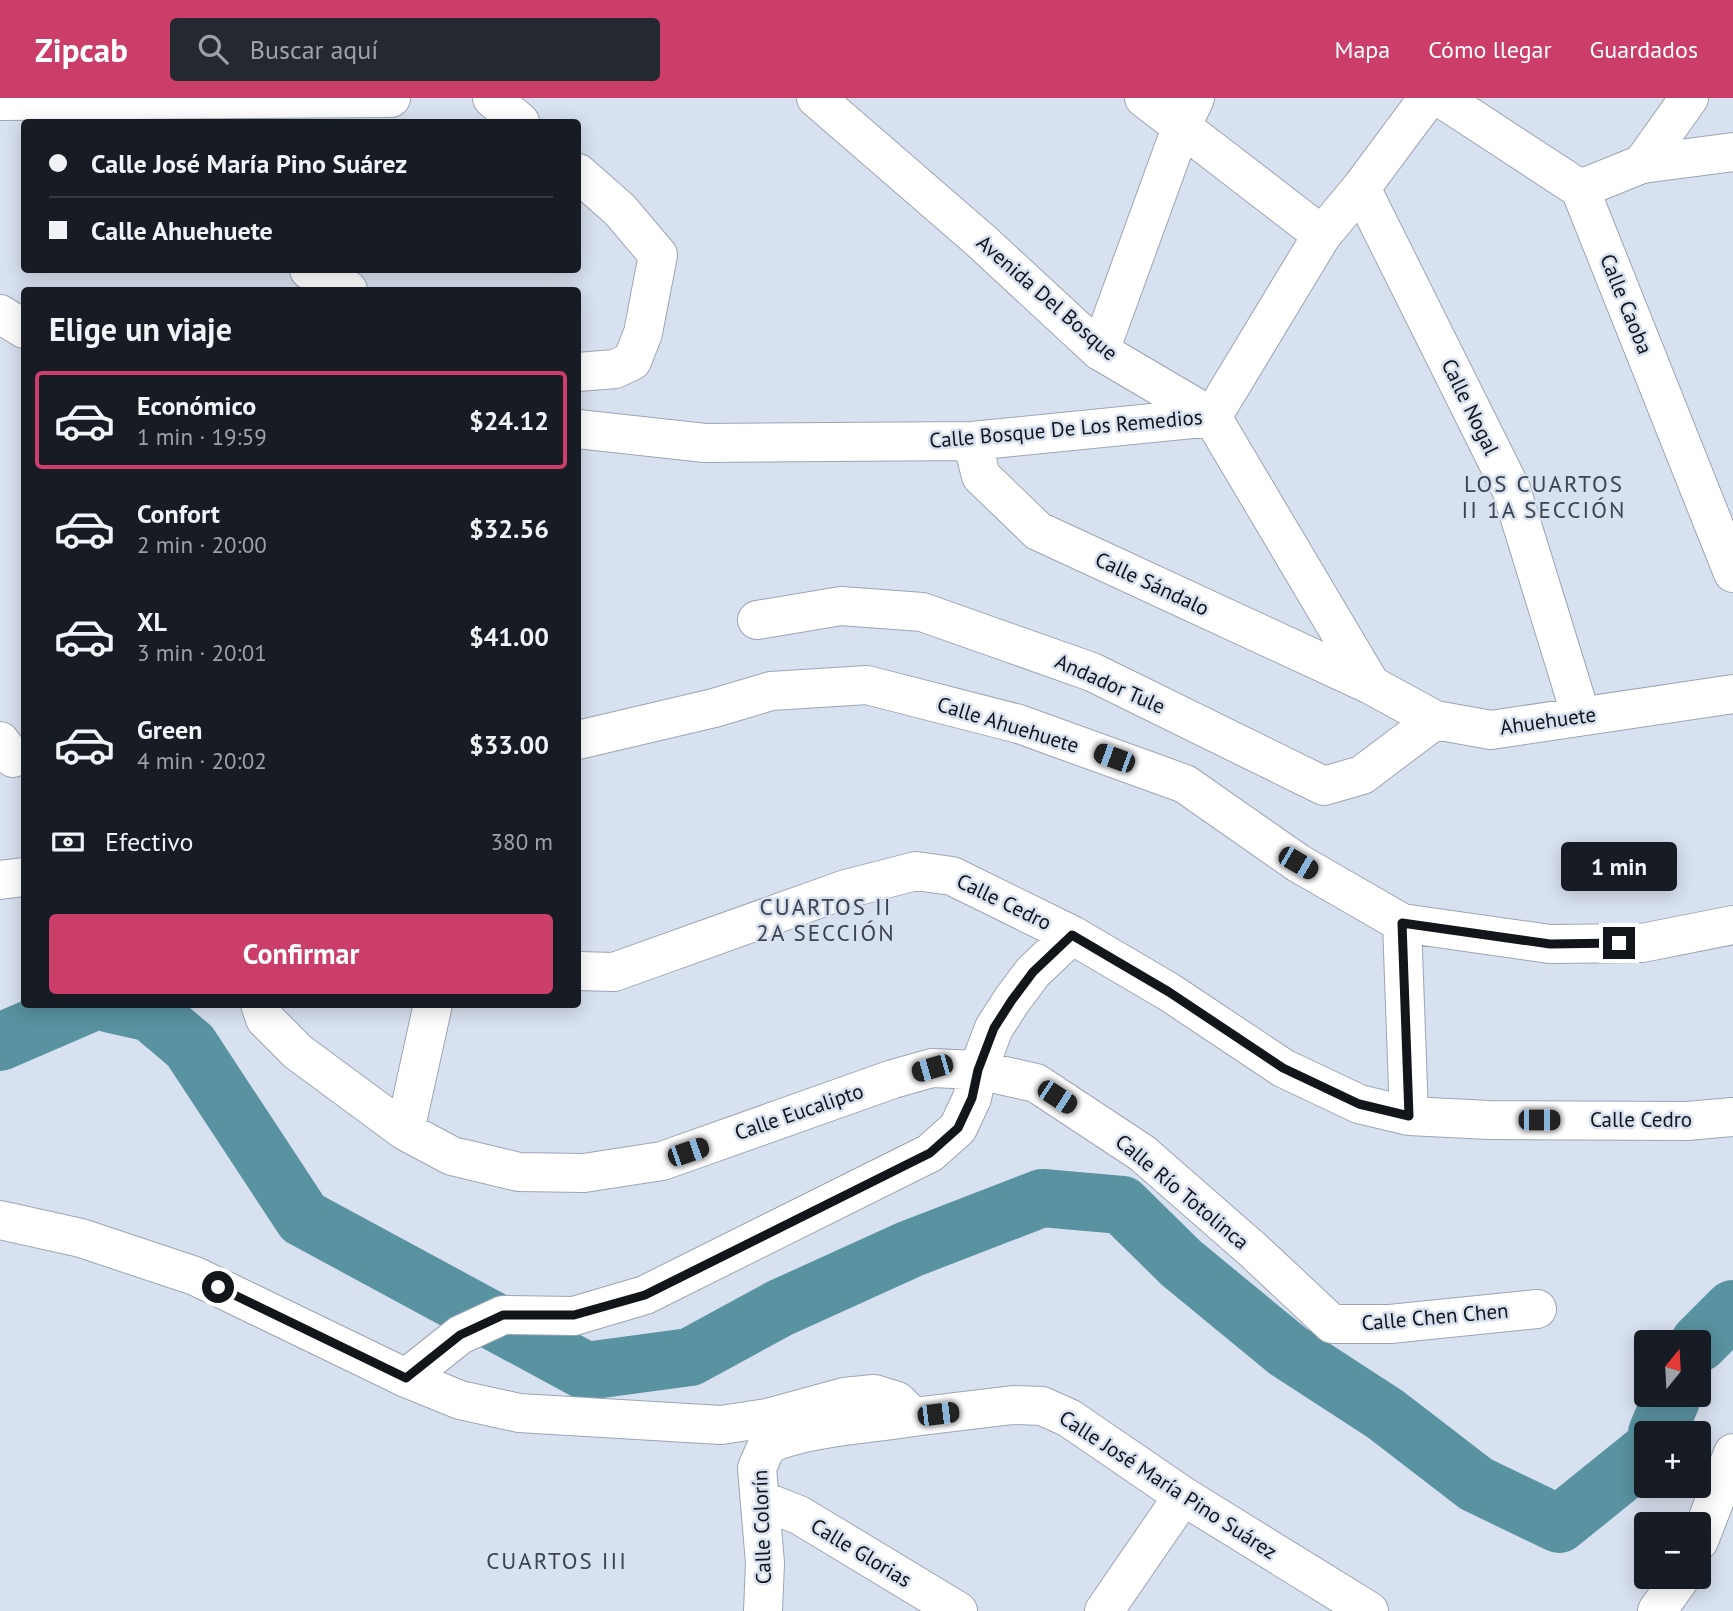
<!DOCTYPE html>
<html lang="es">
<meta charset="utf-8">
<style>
body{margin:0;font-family:"PT Sans",sans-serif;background:#242831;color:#f1f3f6;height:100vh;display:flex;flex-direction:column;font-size:26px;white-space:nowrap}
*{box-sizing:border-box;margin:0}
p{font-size:23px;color:#9ea1a6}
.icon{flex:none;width:38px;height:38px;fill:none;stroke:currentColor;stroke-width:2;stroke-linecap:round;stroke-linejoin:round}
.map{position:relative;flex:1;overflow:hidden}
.sheet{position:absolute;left:21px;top:189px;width:560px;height:721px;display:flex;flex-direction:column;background:#171b24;border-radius:7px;box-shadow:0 4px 18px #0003}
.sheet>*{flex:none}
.top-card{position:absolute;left:21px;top:21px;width:560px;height:154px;border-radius:7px;box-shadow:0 4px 18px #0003;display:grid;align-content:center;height:154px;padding:0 28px;background:#171b24}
.needle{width:46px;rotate:18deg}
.buttons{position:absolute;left:1634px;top:1232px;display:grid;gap:14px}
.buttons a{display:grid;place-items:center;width:77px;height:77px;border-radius:7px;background:#171b24;box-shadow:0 4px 18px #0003;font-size:35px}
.end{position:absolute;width:32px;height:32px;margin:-16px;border:9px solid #12151a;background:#fff;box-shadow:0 0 0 4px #fff}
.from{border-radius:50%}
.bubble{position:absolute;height:49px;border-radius:7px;background:#171b24;box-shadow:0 4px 18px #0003;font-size:23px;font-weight:700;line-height:49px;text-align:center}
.car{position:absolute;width:21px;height:42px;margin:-21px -10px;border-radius:9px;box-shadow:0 0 5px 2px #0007;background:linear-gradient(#222 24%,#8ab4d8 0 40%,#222 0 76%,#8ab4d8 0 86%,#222 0)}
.top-card b{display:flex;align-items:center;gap:24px;height:66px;font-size:26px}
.top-card b+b{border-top:2px solid #363941}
.top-card i{width:18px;height:18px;background:#f1f3f6}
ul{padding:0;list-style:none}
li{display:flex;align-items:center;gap:21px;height:98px;margin:0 14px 10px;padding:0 14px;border:4px solid transparent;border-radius:7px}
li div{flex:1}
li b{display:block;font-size:26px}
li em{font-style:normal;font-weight:700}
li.selected{border-color:#cc3e6a}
li>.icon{width:63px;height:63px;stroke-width:1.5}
h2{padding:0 28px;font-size:32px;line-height:84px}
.pay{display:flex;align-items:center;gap:18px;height:77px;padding:0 28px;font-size:26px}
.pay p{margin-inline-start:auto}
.button{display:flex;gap:14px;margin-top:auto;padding:14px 28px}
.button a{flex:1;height:80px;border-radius:7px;background:#cc3e6a;color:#fff;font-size:28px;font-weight:700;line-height:80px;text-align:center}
header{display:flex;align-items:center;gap:42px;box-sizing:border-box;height:98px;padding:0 35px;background:#cc3e6a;color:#fff}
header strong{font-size:33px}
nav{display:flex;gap:38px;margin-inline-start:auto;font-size:24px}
.search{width:490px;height:63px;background:#242831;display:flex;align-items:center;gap:18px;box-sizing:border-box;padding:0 24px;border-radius:7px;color:#9ea1a6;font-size:26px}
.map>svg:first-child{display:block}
</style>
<header>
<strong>Zipcab</strong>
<div class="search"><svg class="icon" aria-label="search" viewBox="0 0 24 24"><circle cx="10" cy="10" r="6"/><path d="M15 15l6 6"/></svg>Buscar aquí</div>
<nav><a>Mapa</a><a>Cómo llegar</a><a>Guardados</a></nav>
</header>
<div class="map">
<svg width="1733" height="1513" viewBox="0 0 1733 1513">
<rect width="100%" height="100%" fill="#d8e1f0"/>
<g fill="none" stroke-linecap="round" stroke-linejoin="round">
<!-- river -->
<path stroke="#5992a0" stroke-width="58" d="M 111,906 L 151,915 L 190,948 L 303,1120 L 586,1273 L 690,1259 L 780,1210 L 910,1151 L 1042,1100 L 1122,1107 L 1181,1165 L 1288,1253 L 1385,1316 L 1476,1386 L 1559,1426 L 1647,1355
M 0,944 L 88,906
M 1699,1245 L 1733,1211
M 1657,1335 L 1673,1297"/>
<defs>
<path id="street" d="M 492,0 L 520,24
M 1144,0 L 1322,137
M 0,3 L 391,0
M 1642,66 L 1689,0
M 578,75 L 620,112 L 658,157 L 643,235 L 632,263 L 615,271 L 578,274
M 1361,90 L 1511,391 L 1581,618
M 1580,91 L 1733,475
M 309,172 L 348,192
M 0,216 L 24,231
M 1100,253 L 1181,30 L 1195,0
M 578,331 L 705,345 L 972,343 L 1212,319 L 1371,587
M 972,343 L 981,378 L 1038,433 L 1371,587 L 1435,622 L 1491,632 L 1733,596
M 757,522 L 841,508 L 922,514 L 1092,574 L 1324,688 L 1362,677 L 1435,622
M 578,642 L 714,610 L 771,593 L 867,587 L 1019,626 L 1185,686 L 1298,765 L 1402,825 L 1550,846 L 1642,845 L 1733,827
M 0,643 L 13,660
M 0,782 L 24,779
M 1402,825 L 1409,1018
M 578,873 L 614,874 L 846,791 L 916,773 L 952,778 L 1072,837 L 1169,894 L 1283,970 L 1359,1006 L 1409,1018 L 1489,1022 L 1687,1023 L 1733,1019
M 260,906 L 265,921 L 298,954 L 405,1033 L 452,1058 L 519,1074 L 584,1075 L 662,1063 L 893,981 L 932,970 L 978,972 L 1036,985 L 1142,1055 L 1253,1152 L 1332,1226 L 1390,1226 L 1537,1211
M 405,1033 L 433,906
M 406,1280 L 460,1237 L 503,1217 L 574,1218 L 645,1197 L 930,1055 L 958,1030 L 972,1000 L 978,972 L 994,930 L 1012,902 L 1033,874 L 1072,837
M 761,1402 L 799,1417 L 958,1513
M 763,1513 L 765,1465 L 757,1370 L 767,1347 C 805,1329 870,1326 913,1319
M 1104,1513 L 1183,1398"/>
<path id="secondary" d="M 816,0 L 980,142 L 1100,253 L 1212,319 L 1322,137 L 1361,90 L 1428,0
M 1441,0 L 1580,91 L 1642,66 L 1733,54
M 0,1122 L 81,1140 L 195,1178 L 406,1280 L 460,1302 L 519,1315 L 721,1327 L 767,1320 L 844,1299 L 874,1296 L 897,1303 L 913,1319 L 1013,1307 L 1042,1308 L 1069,1320 L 1183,1398 L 1369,1513
M 1699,1443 L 1733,1355
M 1657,1513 L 1681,1479"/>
</defs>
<!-- street casing -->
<use href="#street" stroke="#9ca5b3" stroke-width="40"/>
<!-- secondary casing -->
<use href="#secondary" stroke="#9ca5b3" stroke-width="40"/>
<!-- street -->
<use href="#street" stroke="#fff" stroke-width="38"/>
<!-- secondary -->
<use href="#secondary" stroke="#fff" stroke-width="38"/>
</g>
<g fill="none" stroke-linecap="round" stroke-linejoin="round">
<!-- route -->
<path stroke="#12151a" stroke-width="9" d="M 218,1189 L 406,1280 L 460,1237 L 503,1217 L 574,1217 L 645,1197 L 930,1055 L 958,1030 L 972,1000 L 978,972 L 994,930 L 1012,902 L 1033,874 L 1072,837 L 1169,894 L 1283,970 L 1359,1006 L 1409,1018 L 1402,825 L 1550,846 L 1619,845"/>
</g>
<g text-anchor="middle" stroke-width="5" stroke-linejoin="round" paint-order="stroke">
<!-- street labels -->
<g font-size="21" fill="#12151a" stroke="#d8e1f0">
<text transform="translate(1047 200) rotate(41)" y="7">Avenida Del Bosque</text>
<text transform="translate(1626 206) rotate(68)" y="7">Calle Caoba</text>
<text transform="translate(1470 309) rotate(64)" y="7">Calle Nogal</text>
<text transform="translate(1066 331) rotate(-5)" y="7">Calle Bosque De Los Remedios</text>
<text transform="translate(1152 486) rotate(25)" y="7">Calle Sándalo</text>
<text transform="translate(1110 586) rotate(24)" y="7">Andador Tule</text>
<text transform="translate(1548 623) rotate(-8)" y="7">Ahuehuete</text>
<text transform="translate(1008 627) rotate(17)" y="7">Calle Ahuehuete</text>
<text transform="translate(1004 804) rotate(26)" y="7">Calle Cedro</text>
<text transform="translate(799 1014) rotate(-19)" y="7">Calle Eucalipto</text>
<text x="1641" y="1029">Calle Cedro</text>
<text transform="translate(1182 1094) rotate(40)" y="7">Calle Río Totolinca</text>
<text transform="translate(1435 1219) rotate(-5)" y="7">Calle Chen Chen</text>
<text transform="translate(1168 1387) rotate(33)" y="7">Calle José María Pino Suárez</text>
<text transform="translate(762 1429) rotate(-92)" y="7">Calle Colorín</text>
<text transform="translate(861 1455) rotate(31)" y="7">Calle Glorias</text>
</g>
<!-- neighbourhood labels -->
<g font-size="23" letter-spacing="2" fill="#3c4450" stroke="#d8e1f0">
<text x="1544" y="394">LOS CUARTOS<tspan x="1544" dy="26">II 1A SECCIÓN</tspan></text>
<text x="826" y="817">CUARTOS II<tspan x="826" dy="26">2A SECCIÓN</tspan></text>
<text x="557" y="1471">CUARTOS III</text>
</g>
</g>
</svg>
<div class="buttons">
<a><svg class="needle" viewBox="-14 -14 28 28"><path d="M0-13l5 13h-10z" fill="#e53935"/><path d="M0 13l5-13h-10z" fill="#9ea1a6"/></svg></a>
<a>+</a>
<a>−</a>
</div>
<i class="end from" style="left:218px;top:1189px"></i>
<i class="end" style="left:1619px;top:845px"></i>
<div class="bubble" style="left:1561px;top:744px;width:116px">1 min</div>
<i class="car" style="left:1114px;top:660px;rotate:290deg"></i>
<i class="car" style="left:1298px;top:765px;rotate:120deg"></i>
<i class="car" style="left:932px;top:970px;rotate:254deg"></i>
<i class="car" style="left:1057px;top:999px;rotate:123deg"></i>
<i class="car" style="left:1539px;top:1022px;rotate:90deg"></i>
<i class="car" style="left:688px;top:1054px;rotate:71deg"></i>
<i class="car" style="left:938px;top:1316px;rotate:83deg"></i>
<div class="top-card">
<b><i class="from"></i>Calle José María Pino Suárez</b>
<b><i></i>Calle Ahuehuete</b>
</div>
<section class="sheet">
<h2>Elige un viaje</h2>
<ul>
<li class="selected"><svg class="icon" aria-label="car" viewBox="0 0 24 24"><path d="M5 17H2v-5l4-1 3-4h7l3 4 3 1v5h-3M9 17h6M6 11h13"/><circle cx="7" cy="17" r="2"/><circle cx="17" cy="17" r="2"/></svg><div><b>Económico</b><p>1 min · 19:59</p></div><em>$24.12</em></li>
<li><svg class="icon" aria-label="car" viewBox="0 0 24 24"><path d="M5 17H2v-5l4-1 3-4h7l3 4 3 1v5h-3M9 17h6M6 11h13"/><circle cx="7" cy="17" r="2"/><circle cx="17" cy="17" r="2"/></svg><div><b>Confort</b><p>2 min · 20:00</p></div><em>$32.56</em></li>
<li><svg class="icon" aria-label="car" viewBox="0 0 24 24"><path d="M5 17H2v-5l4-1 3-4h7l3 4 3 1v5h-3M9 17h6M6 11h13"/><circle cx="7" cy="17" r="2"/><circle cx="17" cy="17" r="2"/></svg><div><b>XL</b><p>3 min · 20:01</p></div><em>$41.00</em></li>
<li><svg class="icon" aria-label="car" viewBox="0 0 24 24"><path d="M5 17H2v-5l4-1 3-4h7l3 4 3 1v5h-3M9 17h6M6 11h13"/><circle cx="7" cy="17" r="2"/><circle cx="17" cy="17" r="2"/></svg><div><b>Green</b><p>4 min · 20:02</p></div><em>$33.00</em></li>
</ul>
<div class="pay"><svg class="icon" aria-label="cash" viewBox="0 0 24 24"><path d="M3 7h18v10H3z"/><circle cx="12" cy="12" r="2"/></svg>Efectivo<p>380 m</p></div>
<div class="button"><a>Confirmar</a></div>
</section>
</div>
